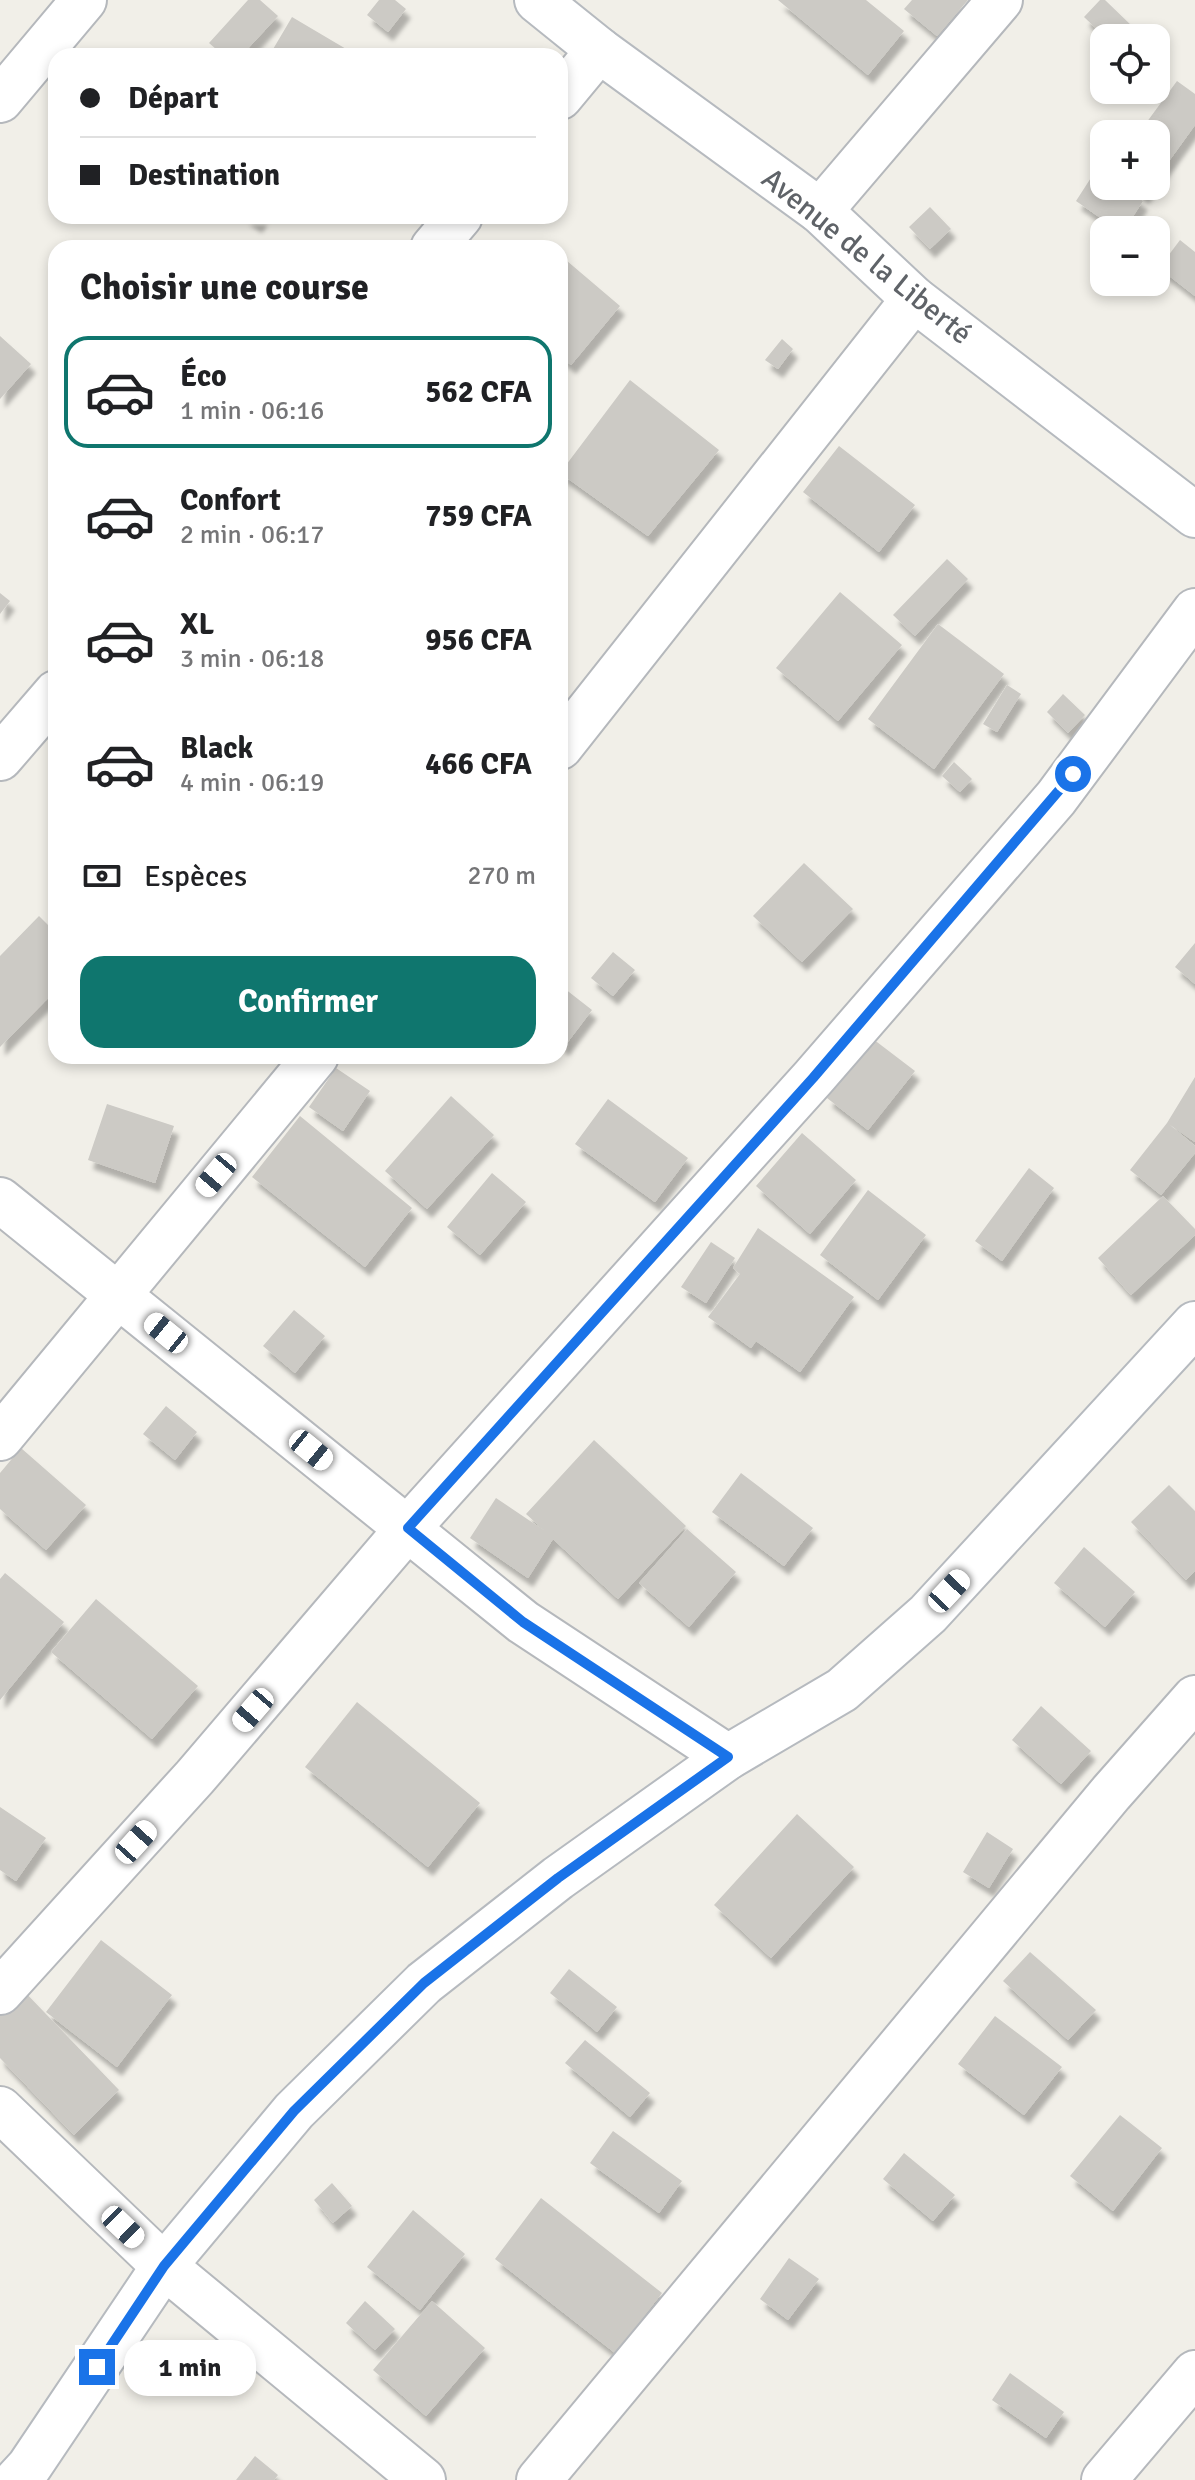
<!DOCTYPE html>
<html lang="fr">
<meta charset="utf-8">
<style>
body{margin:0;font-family:Signika,sans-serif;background:#f6f6f6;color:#202124;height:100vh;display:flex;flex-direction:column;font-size:30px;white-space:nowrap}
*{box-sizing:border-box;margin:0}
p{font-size:26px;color:#757577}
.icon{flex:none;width:44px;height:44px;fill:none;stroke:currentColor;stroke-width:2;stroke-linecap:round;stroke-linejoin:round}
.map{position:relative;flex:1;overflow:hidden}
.sheet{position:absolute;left:48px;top:240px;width:520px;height:824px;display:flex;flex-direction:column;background:#fff;border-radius:24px;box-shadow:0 4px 12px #0003}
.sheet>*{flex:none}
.top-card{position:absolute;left:48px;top:48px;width:520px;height:176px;border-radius:24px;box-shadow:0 4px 12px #0003;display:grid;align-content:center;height:176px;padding:0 32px;background:#fff}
.tools{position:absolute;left:1090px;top:24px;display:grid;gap:16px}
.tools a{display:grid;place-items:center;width:80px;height:80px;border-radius:16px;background:#fff;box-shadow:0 4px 12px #0003;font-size:40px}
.end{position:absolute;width:36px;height:36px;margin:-18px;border:10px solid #1a73e8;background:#fff;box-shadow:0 0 0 4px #fff}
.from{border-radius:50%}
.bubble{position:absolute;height:56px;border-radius:24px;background:#fff;box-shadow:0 4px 12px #0003;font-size:26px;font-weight:700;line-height:56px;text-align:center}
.car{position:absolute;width:24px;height:48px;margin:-24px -12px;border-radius:10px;box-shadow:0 0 6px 2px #0007;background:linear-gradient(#fff 24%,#345 0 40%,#fff 0 76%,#345 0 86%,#fff 0)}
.top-card b{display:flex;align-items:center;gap:28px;height:76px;font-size:30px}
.top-card b+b{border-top:2px solid #e0e0e0}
.top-card i{width:20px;height:20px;background:#202124}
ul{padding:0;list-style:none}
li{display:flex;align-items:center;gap:24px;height:112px;margin:0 16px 12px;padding:0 16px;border:4px solid transparent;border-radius:24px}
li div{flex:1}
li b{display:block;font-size:30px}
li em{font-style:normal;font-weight:700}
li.current{border-color:#0f766e}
li>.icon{width:72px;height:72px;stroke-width:1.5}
h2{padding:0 32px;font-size:36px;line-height:96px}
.pay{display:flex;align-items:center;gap:20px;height:88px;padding:0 32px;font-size:30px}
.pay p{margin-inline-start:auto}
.primary-button{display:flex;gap:16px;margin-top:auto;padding:16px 32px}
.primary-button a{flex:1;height:92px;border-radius:24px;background:#0f766e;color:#fff;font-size:32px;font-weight:700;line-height:92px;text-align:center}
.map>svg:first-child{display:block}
</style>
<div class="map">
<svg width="1195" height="2480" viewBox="0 0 1195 2480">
<defs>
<filter id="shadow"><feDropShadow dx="5" dy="9" stdDeviation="2" flood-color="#0004"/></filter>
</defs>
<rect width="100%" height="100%" fill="#f1efe8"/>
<!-- building -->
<path fill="#cccac5" filter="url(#shadow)" d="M 248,0 L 260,0 L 278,16 L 241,56 L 224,56 L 209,43 Z
M 379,0 L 395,0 L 406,9 L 388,32 L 367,15 Z
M 778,0 L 866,0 L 904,31 L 868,75 Z
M 912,0 L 968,0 L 937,36 L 904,9 Z
M 1100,0 L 1105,0 L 1133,27 L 1123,38 L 1106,38 L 1084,17 Z
M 292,17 L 358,56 L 269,56 Z
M 1177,81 L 1195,94 L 1195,125 L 1156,179 L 1156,134 L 1138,134 Z
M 1096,170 L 1104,175 L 1104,186 L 1121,186 L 1143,201 L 1124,230 L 1118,230 L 1076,201 Z
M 1131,186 L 1151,186 L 1144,195 Z
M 930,207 L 951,229 L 930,249 L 909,227 Z
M 244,216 L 263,216 L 257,224 Z
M 1150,216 L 1162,224 L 1157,230 L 1140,230 Z
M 227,240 L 241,248 L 223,248 Z
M 1180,240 L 1195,252 L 1195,296 L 1159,268 Z
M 560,255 L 620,306 L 571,365 L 560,356 Z
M 0,336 L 31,364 L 0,399 Z
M 782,339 L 793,349 L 778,369 L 765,360 Z
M 630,380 L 719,450 L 648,536 L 560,473 Z
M 839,446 L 915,505 L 879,552 L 803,492 Z
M 947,559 L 968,579 L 915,636 L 893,615 Z
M 840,592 L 902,645 L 838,721 L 776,668 Z
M 0,593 L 10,601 L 0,614 Z
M 938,624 L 1004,674 L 934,769 L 868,719 Z
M 1007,685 L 1021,694 L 997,732 L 983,724 Z
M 1063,694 L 1085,715 L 1068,733 L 1047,712 Z
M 954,762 L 972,779 L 960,792 L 942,776 Z
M 804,863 L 853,909 L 802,962 L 753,916 Z
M 39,916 L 56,933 L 56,990 L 0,1047 L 0,956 Z
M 1195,943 L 1195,984 L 1175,967 Z
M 613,952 L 635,970 L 613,996 L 591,978 Z
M 560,985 L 592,1010 L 564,1047 L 560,1044 Z
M 873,1039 L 915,1071 L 868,1130 L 827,1098 Z
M 336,1068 L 370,1091 L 343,1131 L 309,1107 Z
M 1195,1077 L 1195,1142 L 1170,1125 L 1195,1146 L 1195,1153 L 1161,1195 L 1130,1170 L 1167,1123 Z
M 451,1096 L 494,1135 L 427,1209 L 385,1171 Z
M 608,1099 L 688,1158 L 655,1202 L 575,1144 Z
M 107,1104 L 174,1126 L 155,1183 L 88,1160 Z
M 300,1116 L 412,1208 L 365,1267 L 252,1177 Z
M 802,1133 L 856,1180 L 810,1234 L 756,1186 Z
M 1029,1168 L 1054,1188 L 1002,1261 L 975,1241 Z
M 492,1173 L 526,1202 L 480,1255 L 447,1227 Z
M 868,1190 L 926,1235 L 878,1300 L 820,1255 Z
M 1163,1196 L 1195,1229 L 1195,1235 L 1131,1295 L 1098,1258 Z
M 758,1228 L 854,1297 L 800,1372 L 756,1341 L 751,1348 L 708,1317 L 740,1274 L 733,1268 Z
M 711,1242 L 735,1258 L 706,1303 L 681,1287 Z
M 294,1310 L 325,1336 L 295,1373 L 263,1346 Z
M 166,1406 L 197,1432 L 175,1460 L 143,1434 Z
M 594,1440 L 686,1526 L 618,1599 L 553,1539 L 528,1578 L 470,1538 L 496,1498 L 545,1531 L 526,1514 Z
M 21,1448 L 86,1505 L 46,1550 L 0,1509 L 0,1473 Z
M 741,1473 L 813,1528 L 784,1566 L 712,1512 Z
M 1169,1485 L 1195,1511 L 1195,1571 L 1186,1580 L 1131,1522 Z
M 687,1529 L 736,1572 L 689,1627 L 639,1583 Z
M 1084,1547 L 1135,1592 L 1105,1627 L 1054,1583 Z
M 5,1573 L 64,1622 L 0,1700 L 0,1579 Z
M 96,1599 L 198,1686 L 152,1739 L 51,1652 Z
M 357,1702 L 480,1803 L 428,1867 L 305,1767 Z
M 1041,1706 L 1091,1751 L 1061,1784 L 1012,1740 Z
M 0,1807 L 46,1838 L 16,1881 L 0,1870 Z
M 797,1814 L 854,1867 L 771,1958 L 714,1905 Z
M 987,1832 L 1013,1849 L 989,1888 L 963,1872 Z
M 101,1940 L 172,1995 L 117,2067 L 46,2012 Z
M 1030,1952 L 1096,2010 L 1068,2040 L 1003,1981 Z
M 569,1969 L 617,2007 L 597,2032 L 550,1993 Z
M 21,1988 L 119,2090 L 74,2135 L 0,2058 L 0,2009 Z
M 995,2016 L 1062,2067 L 1024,2115 L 958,2064 Z
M 585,2040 L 650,2093 L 630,2117 L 565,2063 Z
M 1120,2115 L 1162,2148 L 1113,2211 L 1070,2176 Z
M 613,2131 L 682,2181 L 659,2213 L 590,2163 Z
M 904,2153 L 955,2195 L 933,2221 L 883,2179 Z
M 332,2183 L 352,2206 L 333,2223 L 314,2200 Z
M 541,2198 L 662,2293 L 615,2353 L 495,2259 Z
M 413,2210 L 465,2254 L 420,2310 L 367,2267 Z
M 789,2258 L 819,2279 L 788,2320 L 760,2299 Z
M 365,2301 L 395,2329 L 375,2350 L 346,2323 Z
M 432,2301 L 485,2348 L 426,2416 L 373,2370 Z
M 1010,2373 L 1064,2412 L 1046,2438 L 992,2400 Z
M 255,2456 L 278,2475 L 274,2480 L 236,2480 Z"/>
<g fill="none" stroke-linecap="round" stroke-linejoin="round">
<defs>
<path id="street" d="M 560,97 L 599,50
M 0,100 L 84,0
M 820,211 L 1000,0
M 433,248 L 460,216
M 560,747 L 914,299
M 0,758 L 56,693
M 0,1200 L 523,1622 L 728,1757
M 0,1438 L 316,1056
M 0,1992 L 195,1777 L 408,1528 L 813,1078 L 1056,798 L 1195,611
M 0,2109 L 164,2266 L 423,2480
M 539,2480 L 1111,1793 L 1195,1698
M 1104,2480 L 1195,2373"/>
<path id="secondary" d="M 537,0 L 599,50 L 820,211 L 914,299 L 1195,515
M 17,2480 L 29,2467 L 164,2266 L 294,2111 L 424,1983 L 558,1878 L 728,1757 L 842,1690 L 928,1614 L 1195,1324"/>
</defs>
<!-- street casing -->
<use href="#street" stroke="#b5b8bc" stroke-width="48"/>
<!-- secondary casing -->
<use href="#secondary" stroke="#b6babf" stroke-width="48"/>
<!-- street -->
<use href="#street" stroke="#fff" stroke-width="44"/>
<!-- secondary -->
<use href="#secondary" stroke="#fff" stroke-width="44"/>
</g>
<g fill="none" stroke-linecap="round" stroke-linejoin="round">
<!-- route -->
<path stroke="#1a73e8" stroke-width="10" d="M 97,2367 L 164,2266 L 294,2111 L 424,1983 L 558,1878 L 728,1757 L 523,1622 L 408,1528 L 813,1078 L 1073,774"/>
</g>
<g text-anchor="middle" stroke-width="8" stroke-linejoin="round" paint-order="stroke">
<!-- street labels -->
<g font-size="30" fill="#5f6368" stroke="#fff">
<text transform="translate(867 256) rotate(39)" y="10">Avenue de la Liberté</text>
</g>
</g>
</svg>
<div class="tools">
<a><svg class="icon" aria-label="locate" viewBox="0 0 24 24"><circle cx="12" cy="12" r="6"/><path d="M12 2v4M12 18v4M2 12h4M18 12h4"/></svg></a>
<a>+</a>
<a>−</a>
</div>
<i class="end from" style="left:1073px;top:774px"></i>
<i class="end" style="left:97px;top:2367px"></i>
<div class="bubble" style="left:124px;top:2340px;width:132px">1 min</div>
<i class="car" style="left:216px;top:1175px;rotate:220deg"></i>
<i class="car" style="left:166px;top:1333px;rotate:309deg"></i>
<i class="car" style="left:311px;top:1450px;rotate:129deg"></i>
<i class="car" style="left:949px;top:1591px;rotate:43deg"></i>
<i class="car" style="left:253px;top:1710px;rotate:221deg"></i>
<i class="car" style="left:136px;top:1842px;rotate:42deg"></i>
<i class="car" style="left:123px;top:2227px;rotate:134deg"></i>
<div class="top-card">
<b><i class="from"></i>Départ</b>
<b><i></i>Destination</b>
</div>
<section class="sheet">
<h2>Choisir une course</h2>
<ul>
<li class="current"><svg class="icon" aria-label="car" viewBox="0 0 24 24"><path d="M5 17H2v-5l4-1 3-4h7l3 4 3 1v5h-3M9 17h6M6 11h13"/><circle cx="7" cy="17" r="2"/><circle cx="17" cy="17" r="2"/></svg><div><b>Éco</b><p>1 min · 06:16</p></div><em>562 CFA</em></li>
<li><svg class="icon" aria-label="car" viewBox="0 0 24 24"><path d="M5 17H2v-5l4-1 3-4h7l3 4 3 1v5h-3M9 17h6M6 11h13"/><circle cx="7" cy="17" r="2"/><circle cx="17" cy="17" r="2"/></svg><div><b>Confort</b><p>2 min · 06:17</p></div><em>759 CFA</em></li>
<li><svg class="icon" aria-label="car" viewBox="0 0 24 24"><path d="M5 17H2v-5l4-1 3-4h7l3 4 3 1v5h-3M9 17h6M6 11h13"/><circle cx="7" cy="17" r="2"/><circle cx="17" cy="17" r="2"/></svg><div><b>XL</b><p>3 min · 06:18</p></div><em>956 CFA</em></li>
<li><svg class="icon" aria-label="car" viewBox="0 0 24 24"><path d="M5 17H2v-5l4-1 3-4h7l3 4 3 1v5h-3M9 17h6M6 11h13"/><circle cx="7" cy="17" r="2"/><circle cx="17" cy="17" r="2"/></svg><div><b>Black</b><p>4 min · 06:19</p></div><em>466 CFA</em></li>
</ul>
<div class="pay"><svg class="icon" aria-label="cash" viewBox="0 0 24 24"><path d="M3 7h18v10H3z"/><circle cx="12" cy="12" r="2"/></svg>Espèces<p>270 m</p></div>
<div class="primary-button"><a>Confirmer</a></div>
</section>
</div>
